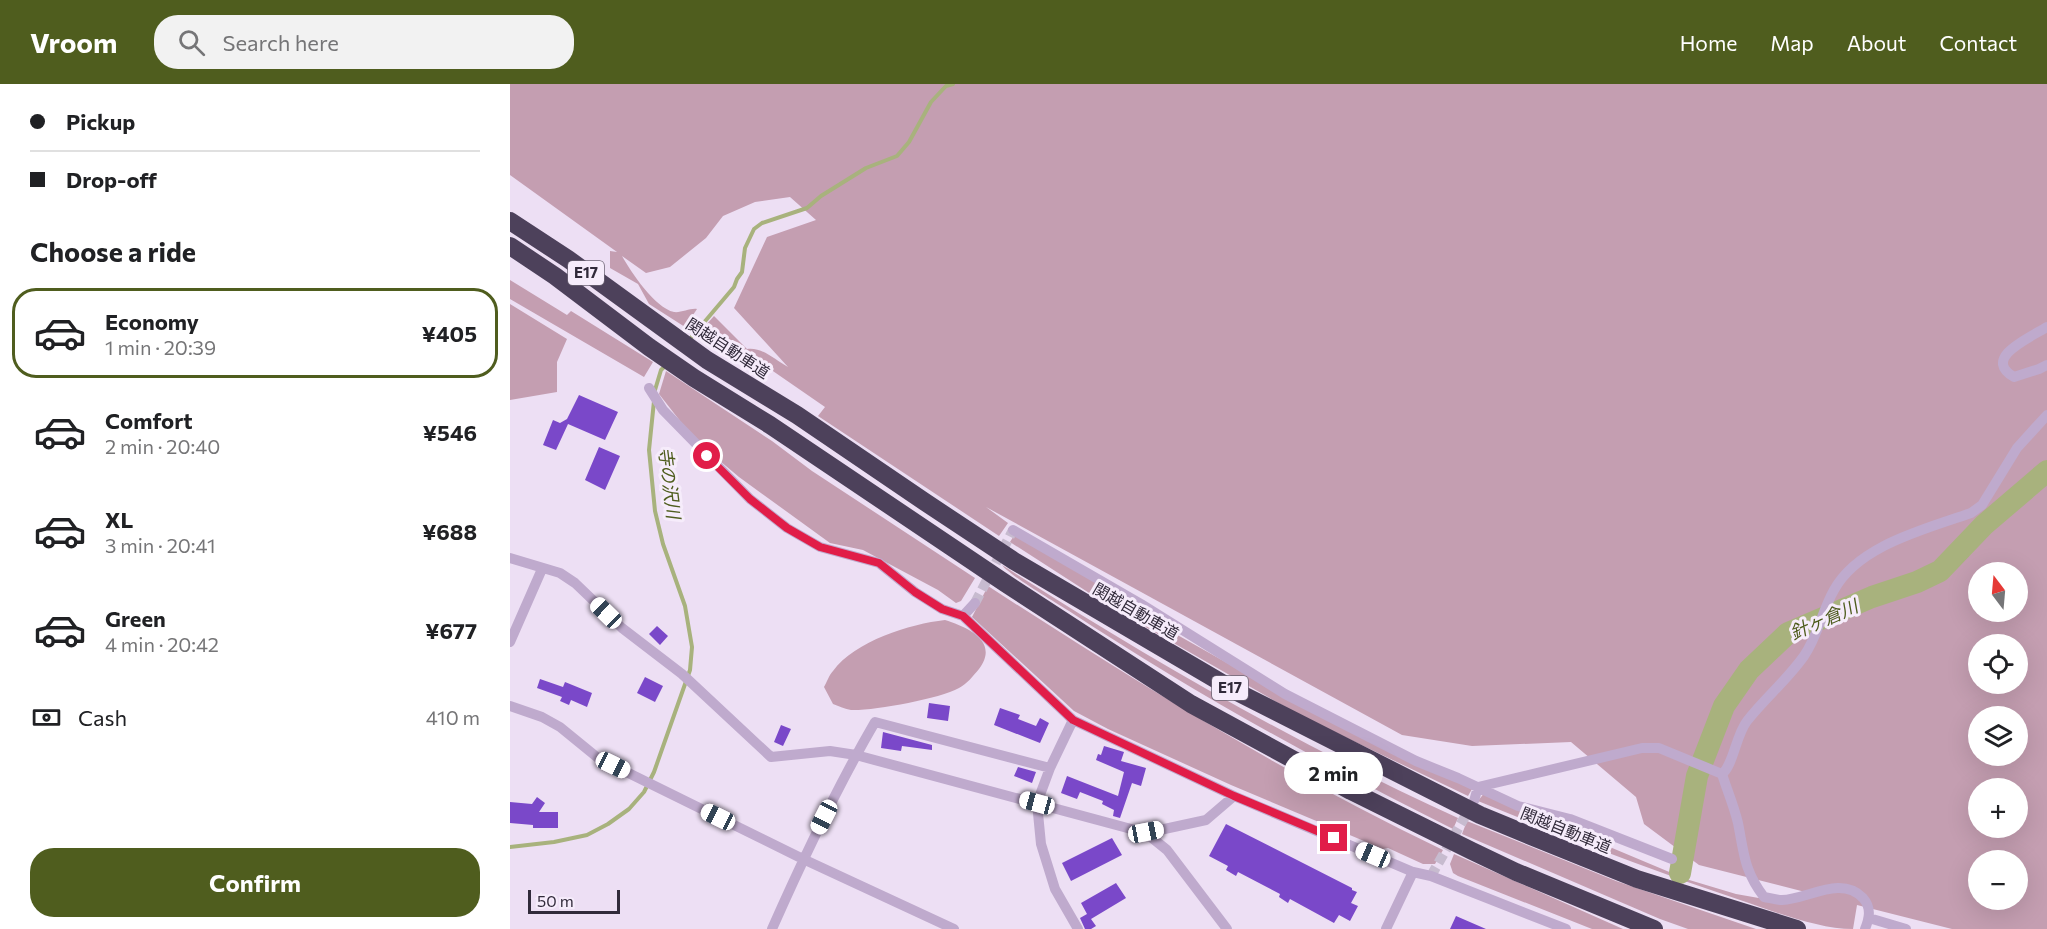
<!DOCTYPE html>
<meta charset="utf-8">
<style>
body{margin:0;font-family:Commissioner,"Noto Sans JP",sans-serif;background:#f2f2f2;color:#202124;height:100vh;display:flex;flex-direction:column;font-size:22px;white-space:nowrap}
*{box-sizing:border-box;margin:0}
p{font-size:20px;color:#757577}
.icon{flex:none;width:33px;height:33px;fill:none;stroke:currentColor;stroke-width:2;stroke-linecap:round;stroke-linejoin:round}
.map{position:relative;flex:1;overflow:hidden}
.sheet{display:flex;flex-direction:column;background:#fff;width:510px}
.sheet>*{flex:none}
.top-card{display:grid;align-content:center;height:132px;padding:0 30px;background:#fff}
.needle{width:39px;rotate:344deg}
.buttons{position:absolute;left:1458px;top:478px;display:grid;gap:12px}
.buttons a{display:grid;place-items:center;width:60px;height:60px;border-radius:50%;background:#fff;box-shadow:0 6px 24px #0002;font-size:30px}
.scale{position:absolute;left:18px;bottom:15px;width:92px;box-sizing:border-box;padding-left:6px;border:3px solid #312a3a;border-top:0;font-size:16px;line-height:21px;white-space:nowrap;color:#312a3a;-webkit-text-stroke:4px #f6ecfb;paint-order:stroke}
.end{position:absolute;width:27px;height:27px;margin:-14px;border:8px solid #e11d48;background:#fff;box-shadow:0 0 0 3px #fff}
.from{border-radius:50%}
.bubble{position:absolute;height:42px;border-radius:21px;background:#fff;box-shadow:0 6px 24px #0002;font-size:20px;font-weight:700;line-height:42px;text-align:center}
.car{position:absolute;width:18px;height:36px;margin:-18px -9px;border-radius:8px;box-shadow:0 0 4px 2px #0007;background:linear-gradient(#fff 24%,#345 0 40%,#fff 0 76%,#345 0 86%,#fff 0)}
.top-card b{display:flex;align-items:center;gap:21px;height:57px;font-size:22px}
.top-card b+b{border-top:2px solid #e0e0e0}
.top-card i{width:15px;height:15px;background:#202124}
ul{padding:0;list-style:none}
li{display:flex;align-items:center;gap:18px;height:90px;margin:0 12px 9px;padding:0 18px;border:3px solid transparent;border-radius:24px}
li div{flex:1}
li b{display:block;font-size:22px}
li em{font-style:normal;font-weight:700}
li.selected{border-color:#4f5d1e}
li>.icon{width:54px;height:54px;stroke-width:1.5}
h2{padding:0 30px;font-size:27px;line-height:72px}
.pay{display:flex;align-items:center;gap:15px;height:66px;padding:0 30px;font-size:22px}
.pay p{margin-inline-start:auto}
.cta{display:flex;gap:12px;margin-top:auto;padding:12px 30px}
.cta a{flex:1;height:69px;border-radius:24px;background:#4f5d1e;color:#fff;font-size:24px;font-weight:700;line-height:69px;text-align:center}
header{display:flex;align-items:center;gap:36px;box-sizing:border-box;height:84px;padding:0 30px;background:#4f5d1e;color:#fff}
header strong{font-size:28px}
nav{display:flex;gap:33px;margin-inline-start:auto;font-size:21px}
.search{width:420px;height:54px;background:#f2f2f2;display:flex;align-items:center;gap:15px;box-sizing:border-box;padding:0 21px;border-radius:24px;color:#757577;font-size:22px}
main{display:flex;flex:1;min-height:0}
.map>svg:first-child{display:block}
</style>
<header>
<strong>Vroom</strong>
<div class="search"><svg class="icon" aria-label="search" viewBox="0 0 24 24"><circle cx="10" cy="10" r="6"/><path d="M15 15l6 6"/></svg>Search here</div>
<nav><a>Home</a><a>Map</a><a>About</a><a>Contact</a></nav>
</header>
<main>
<section class="sheet">
<div class="top-card">
<b><i class="from"></i>Pickup</b>
<b><i></i>Drop-off</b>
</div>
<h2>Choose a ride</h2>
<ul>
<li class="selected"><svg class="icon" aria-label="car" viewBox="0 0 24 24"><path d="M5 17H2v-5l4-1 3-4h7l3 4 3 1v5h-3M9 17h6M6 11h13"/><circle cx="7" cy="17" r="2"/><circle cx="17" cy="17" r="2"/></svg><div><b>Economy</b><p>1 min · 20:39</p></div><em>¥405</em></li>
<li><svg class="icon" aria-label="car" viewBox="0 0 24 24"><path d="M5 17H2v-5l4-1 3-4h7l3 4 3 1v5h-3M9 17h6M6 11h13"/><circle cx="7" cy="17" r="2"/><circle cx="17" cy="17" r="2"/></svg><div><b>Comfort</b><p>2 min · 20:40</p></div><em>¥546</em></li>
<li><svg class="icon" aria-label="car" viewBox="0 0 24 24"><path d="M5 17H2v-5l4-1 3-4h7l3 4 3 1v5h-3M9 17h6M6 11h13"/><circle cx="7" cy="17" r="2"/><circle cx="17" cy="17" r="2"/></svg><div><b>XL</b><p>3 min · 20:41</p></div><em>¥688</em></li>
<li><svg class="icon" aria-label="car" viewBox="0 0 24 24"><path d="M5 17H2v-5l4-1 3-4h7l3 4 3 1v5h-3M9 17h6M6 11h13"/><circle cx="7" cy="17" r="2"/><circle cx="17" cy="17" r="2"/></svg><div><b>Green</b><p>4 min · 20:42</p></div><em>¥677</em></li>
</ul>
<div class="pay"><svg class="icon" aria-label="cash" viewBox="0 0 24 24"><path d="M3 7h18v10H3z"/><circle cx="12" cy="12" r="2"/></svg>Cash<p>410 m</p></div>
<div class="cta"><a>Confirm</a></div>
</section>
<div class="map">
<svg width="1537" height="845" viewBox="0 0 1537 845">
<rect width="100%" height="100%" fill="#eddff4"/>
<!-- green -->
<path fill="#c49eb1" fill-rule="evenodd" d="M 0,0 L 1537,0 L 1537,845 L 1442,845 L 1347,821 L 1343,845 C 1308,845 1266,828 1233,817 C 1143,787 1055,753 968,717 L 975,708 L 1007,724 L 1176,795 L 1226,810 L 1271,818 L 1303,810 L 1189,781 L 1134,740 L 1126,713 L 1061,658 L 962,662 L 892,651 L 476,423 L 498,439 L 489,452 L 308,332 L 315,323 L 196,241 L 204,232 L 237,265 C 253,263 265,276 278,283 L 224,224 L 257,153 L 306,136 L 280,113 L 245,118 L 213,132 L 196,154 L 160,183 L 136,189 L 112,172 C 121,188 145,224 164,228 C 171,229 180,224 187,225 L 175,243 L 139,220 L 128,200 L 100,184 L 100,167 L 107,168 L 0,91 ZM 1468,489 L 1508,489 L 1508,528 L 1468,528 ZM 1468,561 L 1508,561 L 1508,600 L 1468,600 ZM 1468,633 L 1508,633 L 1508,672 L 1468,672 ZM 1468,705 L 1508,705 L 1508,744 L 1468,744 ZM 1468,777 L 1508,777 L 1508,816 L 1468,816 Z
M 0,196 L 57,231 L 61,227 L 143,278 L 134,293 L 0,215 Z
M 0,220 L 57,255 L 47,278 L 47,308 L 0,316 Z
M 156,287 L 262,357 L 302,387 L 465,494 L 451,517 L 446,519 L 428,506 L 353,466 L 320,459 L 229,393 L 185,356 L 149,310 Z
M 505,450 L 583,496 L 600,513 L 774,611 L 962,705 L 958,712 L 793,633 L 604,525 L 500,458 Z
M 492,481 C 639,575 790,662 948,734 L 943,745 C 811,679 682,608 559,527 C 545,518 499,491 492,481 Z
M 478,502 C 626,598 774,690 933,766 L 925,780 L 913,780 L 878,764 L 873,765 L 721,701 L 598,645 L 564,627 L 462,533 Z
M 435,536 C 457,543 490,557 469,585 C 463,592 457,600 449,604 C 429,615 363,627 341,626 C 335,625 329,622 323,620 L 314,603 C 317,598 319,591 323,587 C 345,557 400,540 435,536 Z
M 957,737 L 1106,797 L 1246,845 L 1178,845 L 1150,835 L 952,750 Z
M 944,770 L 1113,845 L 1082,845 L 948,792 L 943,789 L 940,780 Z"/>
<g fill="none" stroke-linecap="round" stroke-linejoin="round">
<!-- stream -->
<path stroke="#a8b27d" stroke-width="4" d="M 180,255 L 224,203 L 227,195 L 232,188 L 235,164 L 244,145 L 252,139 L 297,124 L 311,112 L 356,84 L 387,72 L 399,58 L 421,18 L 436,2 L 443,0
M 145,306 L 151,286 L 156,281
M 0,763 L 44,758 L 77,751 L 98,740 L 119,725 L 134,708 L 144,688 L 180,586 L 182,563 L 175,522 L 153,460 L 145,427 L 139,366 L 144,317"/>
<!-- river -->
<path stroke="#a8b27d" stroke-width="22" d="M 1170,789 L 1187,692 L 1214,622 L 1239,586 L 1278,549 L 1362,513 L 1407,498 L 1430,487 L 1474,441 L 1537,387"/>
</g>
<!-- building -->
<path fill="#7a48c9" d="M 69,311 L 108,328 L 95,356 L 58,340 L 46,366 L 33,361 L 43,336 L 50,339 L 57,335 Z
M 89,363 L 110,372 L 95,406 L 75,396 Z
M 147,542 L 158,552 L 150,561 L 139,550 Z
M 135,593 L 153,602 L 145,618 L 127,609 Z
M 30,595 L 53,603 L 55,598 L 82,609 L 77,623 L 61,616 L 59,621 L 50,617 L 52,613 L 27,604 Z
M 419,619 L 440,622 L 438,637 L 417,634 Z
M 490,624 L 510,631 L 508,635 L 526,642 L 530,634 L 539,639 L 530,659 L 484,641 Z
M 271,641 L 281,645 L 273,662 L 264,658 Z
M 373,648 L 422,661 L 422,666 L 392,662 L 391,667 L 371,664 Z
M 594,662 L 614,668 L 611,677 L 636,684 L 631,702 L 622,699 L 610,734 L 603,732 L 604,726 L 592,720 L 593,717 L 570,708 L 567,715 L 551,709 L 557,692 L 608,712 L 614,688 L 586,676 L 588,670 L 591,671 Z
M 508,683 L 526,688 L 522,699 L 504,692 Z
M 27,713 L 35,719 L 29,728 L 48,728 L 48,744 L 23,744 L 23,741 L 0,739 L 0,718 L 22,720 Z
M 716,740 L 842,804 L 842,806 L 847,808 L 841,819 L 848,822 L 840,837 L 829,831 L 824,839 L 780,815 L 778,819 L 769,813 L 770,810 L 728,788 L 726,792 L 716,786 L 718,782 L 699,772 Z
M 602,754 L 612,771 L 561,797 L 552,779 Z
M 606,799 L 616,814 L 581,835 L 586,842 L 581,845 L 575,845 L 570,834 L 577,830 L 571,819 Z
M 946,832 L 976,845 L 940,845 Z"/>
<g fill="none" stroke-linecap="round" stroke-linejoin="round">
<!-- minor-tunnel -->
<path stroke="#c7bbcf" stroke-width="10" stroke-dasharray="10 5" stroke-linecap="butt" d="M 465,519 L 503,446
M 921,792 L 961,722"/>
<!-- minor -->
<path stroke="#bfaacd" stroke-width="10" d="M 1537,243 C 1521,253 1471,274 1504,293 L 1529,285 L 1537,281
M 139,304 L 153,326 L 240,415 L 277,444 L 310,463 L 369,479 L 405,508 L 432,525 L 453,532 L 563,636
M 503,446 L 631,520 L 775,610 L 906,677 L 948,694 L 1008,722 L 1060,735 L 1162,775
M 0,474 L 50,489 L 65,499 L 112,544 L 172,590 L 261,673 L 320,667 L 346,671 L 636,749 L 696,736 L 724,712 L 903,788 L 921,792 L 1056,845
M 453,532 L 465,519
M 0,558 L 32,485
M 0,622 L 32,633 L 50,643 L 88,674 L 293,775 L 444,845
M 1212,690 C 1223,682 1226,651 1237,637 C 1255,614 1277,596 1294,572 C 1308,552 1312,527 1324,506 C 1349,461 1416,445 1461,429 L 1472,421 L 1507,364 L 1537,331
M 1212,690 C 1217,706 1224,722 1228,739 C 1234,769 1234,787 1254,813 C 1260,814 1266,816 1272,816 C 1298,815 1331,791 1353,814 C 1362,824 1359,835 1355,845
M 964,717 L 968,703 L 1132,664 L 1149,664 L 1212,690
M 636,749 L 657,766 L 717,845
M 1359,834 L 1396,845
M 262,845 C 293,775 326,705 365,638 L 540,684
M 568,845 L 545,805 L 531,760 L 527,719 L 540,684 L 563,636 L 724,712
M 876,845 L 903,788"/>
<!-- motorway -->
<path stroke="#4d415b" stroke-width="18" d="M 0,137 L 58,175 L 197,276 L 287,331 L 415,418 L 504,477 L 729,609 L 970,731 L 1023,753 L 1127,795 L 1287,845
M 0,162 L 45,192 L 139,263 L 184,294 L 260,341 L 495,499 L 681,620 L 841,707 L 962,767 L 1006,788 L 1144,845"/>
</g>
<g fill="none" stroke-linecap="round" stroke-linejoin="round">
<!-- route -->
<path stroke="#e11d48" stroke-width="8" d="M 197,372 L 240,415 L 277,444 L 310,463 L 369,479 L 405,508 L 432,525 L 453,532 L 563,636 L 724,712 L 824,754"/>
</g>
<g text-anchor="middle" stroke-width="6" stroke-linejoin="round" paint-order="stroke">
<!-- shield labels -->
<g fill="#f6ecfb" stroke="#6c6474" stroke-width="1.5">
<rect x="58" y="177" width="36" height="24" rx="4.5"/>
<rect x="702" y="592" width="36" height="24" rx="4.5"/>
</g>
<g font-size="15" font-weight="bold" fill="#312a3a">
<text x="76" y="194">E17</text>
<text x="720" y="609">E17</text>
</g>
<!-- street labels -->
<g font-size="16" fill="#312a3a" stroke="#f6ecfb">
<text transform="translate(218 264) rotate(33)" y="6">関越自動車道</text>
<text transform="translate(626 527) rotate(30)" y="6">関越自動車道</text>
<text transform="translate(1056 746) rotate(22)" y="6">関越自動車道</text>
</g>
<!-- water labels -->
<g font-size="18" font-style="italic" fill="#4f5d1e" stroke="#f6ecfb">
<text transform="translate(159 399) rotate(83)" y="6">寺の沢川</text>
<text transform="translate(1314 536) rotate(-24)" y="6">針ヶ倉川</text>
</g>
</g>
</svg>
<div class="buttons">
<a><svg class="needle" viewBox="-14 -14 28 28"><path d="M0-13l5 13h-10z" fill="#e53935"/><path d="M0 13l5-13h-10z" fill="#757577"/></svg></a>
<a><svg class="icon" aria-label="locate" viewBox="0 0 24 24"><circle cx="12" cy="12" r="6"/><path d="M12 2v4M12 18v4M2 12h4M18 12h4"/></svg></a>
<a><svg class="icon" aria-label="layers" viewBox="0 0 24 24"><path d="M12 4l9 5-9 5-9-5zM3 14l9 5 9-5"/></svg></a>
<a>+</a>
<a>−</a>
</div>
<div class="scale">50 m</div>
<i class="end from" style="left:197px;top:372px"></i>
<i class="end" style="left:824px;top:754px"></i>
<div class="bubble" style="left:774px;top:668px;width:99px">2 min</div>
<i class="car" style="left:96px;top:529px;rotate:314deg"></i>
<i class="car" style="left:103px;top:681px;rotate:116deg"></i>
<i class="car" style="left:527px;top:719px;rotate:285deg"></i>
<i class="car" style="left:208px;top:733px;rotate:296deg"></i>
<i class="car" style="left:314px;top:733px;rotate:207deg"></i>
<i class="car" style="left:636px;top:748px;rotate:79deg"></i>
<i class="car" style="left:863px;top:771px;rotate:293deg"></i>
</div>
</main>
